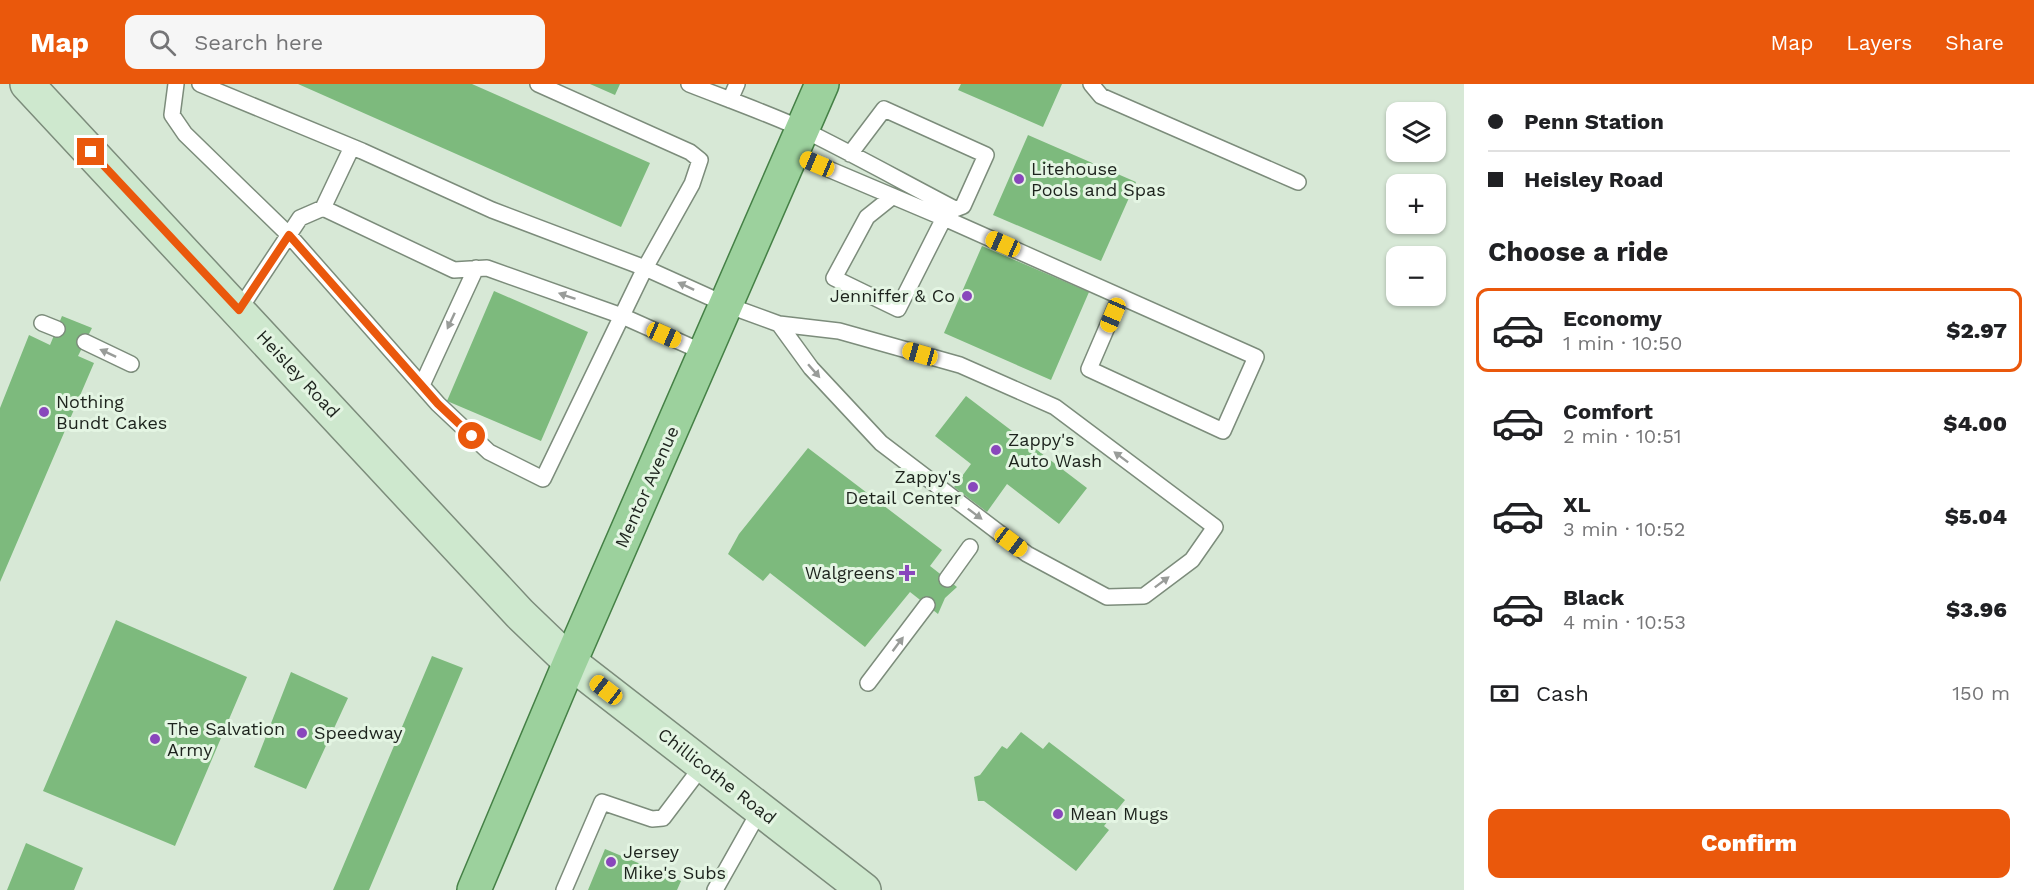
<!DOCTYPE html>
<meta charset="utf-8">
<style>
body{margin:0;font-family:"Work Sans",sans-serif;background:#f6f6f6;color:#202124;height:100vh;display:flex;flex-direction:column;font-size:22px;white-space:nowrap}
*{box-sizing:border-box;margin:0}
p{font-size:20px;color:#757577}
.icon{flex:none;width:33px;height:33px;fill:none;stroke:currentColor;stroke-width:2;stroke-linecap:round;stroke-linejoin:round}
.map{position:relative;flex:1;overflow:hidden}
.panel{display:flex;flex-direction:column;background:#fff;width:570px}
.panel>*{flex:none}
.hud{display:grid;align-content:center;height:132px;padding:0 24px;background:#fff}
.buttons{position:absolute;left:1386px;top:18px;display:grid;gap:12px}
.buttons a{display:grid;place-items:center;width:60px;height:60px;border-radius:12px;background:#fff;box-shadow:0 2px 4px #0004;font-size:30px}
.end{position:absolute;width:27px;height:27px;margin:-14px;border:8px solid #ea580c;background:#fff;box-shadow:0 0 0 3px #fff}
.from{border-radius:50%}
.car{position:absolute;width:18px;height:36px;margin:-18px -9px;border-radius:8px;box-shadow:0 0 4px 2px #0007;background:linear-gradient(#f5c518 24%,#345 0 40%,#f5c518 0 76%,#345 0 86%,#f5c518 0)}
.hud b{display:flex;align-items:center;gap:21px;height:57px;font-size:22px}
.hud b+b{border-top:2px solid #e0e0e0}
.hud i{width:15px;height:15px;background:#202124}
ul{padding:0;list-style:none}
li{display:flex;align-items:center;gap:18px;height:84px;margin:0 12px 9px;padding:0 12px;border:3px solid transparent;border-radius:12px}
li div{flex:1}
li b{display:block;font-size:22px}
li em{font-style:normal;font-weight:800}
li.current{border-color:#ea580c}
li>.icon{width:54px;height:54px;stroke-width:1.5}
h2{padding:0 24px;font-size:27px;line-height:72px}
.pay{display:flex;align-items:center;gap:15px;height:66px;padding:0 24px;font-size:22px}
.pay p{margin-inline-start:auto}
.cta{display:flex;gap:12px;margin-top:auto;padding:12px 24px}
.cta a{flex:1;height:69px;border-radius:12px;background:#ea580c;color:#fff;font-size:24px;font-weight:800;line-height:69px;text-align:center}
header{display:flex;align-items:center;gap:36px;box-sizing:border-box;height:84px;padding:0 30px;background:#ea580c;color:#fff}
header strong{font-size:28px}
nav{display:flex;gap:33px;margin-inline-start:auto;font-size:21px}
.search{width:420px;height:54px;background:#f6f6f6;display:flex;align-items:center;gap:15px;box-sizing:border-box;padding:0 21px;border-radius:12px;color:#757577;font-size:22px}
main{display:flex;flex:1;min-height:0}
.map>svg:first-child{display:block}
</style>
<header>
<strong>Map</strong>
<div class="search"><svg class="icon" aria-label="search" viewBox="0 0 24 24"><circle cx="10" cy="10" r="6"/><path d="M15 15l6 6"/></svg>Search here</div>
<nav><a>Map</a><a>Layers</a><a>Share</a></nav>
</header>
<main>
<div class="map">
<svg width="1464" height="806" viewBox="0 0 1464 806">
<rect width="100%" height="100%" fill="#d7e8d6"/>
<!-- building -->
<path fill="#7dba7d" d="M 298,0 L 472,0 L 650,79 L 621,143 Z
M 590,0 L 620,0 L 615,11 Z
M 961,0 L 1062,0 L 1043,43 L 958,6 Z
M 1028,51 L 1136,98 L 1101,177 L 993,131 Z
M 982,162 L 1089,208 L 1051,296 L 944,249 Z
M 494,207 L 588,248 L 541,357 L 447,317 Z
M 62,232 L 92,244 L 78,272 L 94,279 L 0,498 L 0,324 L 29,251 L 50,261 Z
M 966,312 L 1087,404 L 1059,440 L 1007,400 L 987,428 L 954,403 L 971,380 L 935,352 Z
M 808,364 L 942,466 L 930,482 L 957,503 L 945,514 L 938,530 L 910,508 L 865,563 L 770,489 L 763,497 L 728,470 L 739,450 Z
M 116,536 L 247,593 L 175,762 L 43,707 Z
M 432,572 L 463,584 L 369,806 L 333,806 Z
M 291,588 L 348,614 L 306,705 L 254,683 Z
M 1021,648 L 1043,665 L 1049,658 L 1125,716 L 1104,742 L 1109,746 L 1076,787 L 984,717 L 978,717 L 974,693 L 980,691 L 1002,662 L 1007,665 Z
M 26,759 L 83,784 L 74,806 L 7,806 Z
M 605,765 L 681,797 L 677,806 L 588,806 Z"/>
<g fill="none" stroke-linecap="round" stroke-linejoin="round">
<defs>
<path id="lane" d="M 176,0 L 172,31 L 185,50 L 289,151 L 438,320 L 489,368 L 543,395 L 645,184 L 692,100 L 700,76 L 690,68 L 538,0
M 200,0 L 362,67 L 492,126 L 645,184 L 727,221 L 779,240 L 839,247 L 960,281 L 1055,323 L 1215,443 L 1192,476 L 1144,512 L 1107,513 L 1027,470 L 881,359 L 811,284 L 779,240
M 689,0 C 727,15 767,29 804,46 C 855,71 905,99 955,125 L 963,122 L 986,71 L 884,25 L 850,70
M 1091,0 L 1101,12 L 1298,98
M 730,16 L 737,0
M 793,70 L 944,134 L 898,225 L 834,194 L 867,133 L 892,113
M 323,124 L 352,63
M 944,134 L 1256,273 L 1223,347 L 1089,285 L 1120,213
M 239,226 L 300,134 L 323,124 L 454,186 L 487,184 L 622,232 L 705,269
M 42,239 L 57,245
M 85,258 L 131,280
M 422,301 L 476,184
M 947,495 L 970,463
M 868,599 L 927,521
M 564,806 L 602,718 L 652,735 L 663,734 L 703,681
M 715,806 L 760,726"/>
<path id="secondary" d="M 27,0 L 520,530 L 570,578 L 864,806"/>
<path id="primary" d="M 474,806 L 570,578 L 822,0"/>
</defs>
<!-- lane casing -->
<use href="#lane" stroke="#7c8c7b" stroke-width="18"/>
<!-- secondary casing -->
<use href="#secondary" stroke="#7c8c7b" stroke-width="36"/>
<!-- primary casing -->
<use href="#primary" stroke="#458046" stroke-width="36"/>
<!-- lane -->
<use href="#lane" stroke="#fff" stroke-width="15"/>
<!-- secondary -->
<use href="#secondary" stroke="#cee8ce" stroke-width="33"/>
<!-- primary -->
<use href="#primary" stroke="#9cd19d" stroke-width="33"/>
</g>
<!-- one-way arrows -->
<defs><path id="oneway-solid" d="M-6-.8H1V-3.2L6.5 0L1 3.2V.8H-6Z" transform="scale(1.5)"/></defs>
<g fill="#999c99">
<use href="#oneway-solid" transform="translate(686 202) rotate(-155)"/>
<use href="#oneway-solid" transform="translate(567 212) rotate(-161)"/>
<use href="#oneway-solid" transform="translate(451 237) rotate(115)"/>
<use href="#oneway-solid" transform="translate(108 269) rotate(-155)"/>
<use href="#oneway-solid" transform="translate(814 287) rotate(49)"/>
<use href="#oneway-solid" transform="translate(1121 373) rotate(-143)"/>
<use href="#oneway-solid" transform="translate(975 430) rotate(37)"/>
<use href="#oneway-solid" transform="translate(1162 498) rotate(-37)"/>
<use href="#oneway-solid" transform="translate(898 560) rotate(-53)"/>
</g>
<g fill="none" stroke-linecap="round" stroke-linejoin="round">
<!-- route -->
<path stroke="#ea580c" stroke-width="8" d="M 91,68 L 239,226 L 289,151 L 438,320 L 472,352"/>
</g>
<!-- markers -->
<g fill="#8947bc" stroke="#e4f5e3" stroke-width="2">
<circle cx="1019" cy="95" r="6"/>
<circle cx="967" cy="212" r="6"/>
<circle cx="44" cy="328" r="6"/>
<circle cx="996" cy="366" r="6"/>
<circle cx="973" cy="403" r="6"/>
<path d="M904 480h6v6h6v6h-6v6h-6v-6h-6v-6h6z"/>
<circle cx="302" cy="649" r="6"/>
<circle cx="155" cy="655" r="6"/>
<circle cx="1058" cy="730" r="6"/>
<circle cx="611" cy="778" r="6"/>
</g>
<g text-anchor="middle" stroke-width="6" stroke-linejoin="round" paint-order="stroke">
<!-- poi labels -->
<g font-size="18" fill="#1d231d" stroke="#e4f5e3" text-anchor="start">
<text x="1031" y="91">Litehouse<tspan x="1031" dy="21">Pools and Spas</tspan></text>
<text x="955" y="218" text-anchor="end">Jenniffer &amp; Co</text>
<text x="56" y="324">Nothing<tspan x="56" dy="21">Bundt Cakes</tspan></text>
<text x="1008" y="362">Zappy's<tspan x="1008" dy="21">Auto Wash</tspan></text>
<text x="961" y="399" text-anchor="end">Zappy's<tspan x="961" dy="21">Detail Center</tspan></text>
<text x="895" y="495" text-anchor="end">Walgreens</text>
<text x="167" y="651">The Salvation<tspan x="167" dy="21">Army</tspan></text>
<text x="314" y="655">Speedway</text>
<text x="1070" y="736">Mean Mugs</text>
<text x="623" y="774">Jersey<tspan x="623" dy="21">Mike's Subs</tspan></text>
</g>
<!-- street labels -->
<g font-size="18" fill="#1d231d" stroke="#e4f5e3">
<text transform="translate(298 290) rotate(47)" y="6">Heisley Road</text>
<text transform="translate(647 403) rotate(-66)" y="6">Mentor Avenue</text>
<text transform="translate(717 692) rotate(38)" y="6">Chillicothe Road</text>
</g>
</g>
</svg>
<div class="buttons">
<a><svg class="icon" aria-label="layers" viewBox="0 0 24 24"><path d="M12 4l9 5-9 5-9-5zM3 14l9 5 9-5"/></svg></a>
<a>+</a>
<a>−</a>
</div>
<i class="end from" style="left:472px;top:352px"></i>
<i class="end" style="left:91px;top:68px"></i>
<i class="car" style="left:817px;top:80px;rotate:293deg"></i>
<i class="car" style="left:1003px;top:160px;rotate:294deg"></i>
<i class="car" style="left:1113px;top:231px;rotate:203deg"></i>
<i class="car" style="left:664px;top:251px;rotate:114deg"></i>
<i class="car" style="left:920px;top:270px;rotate:286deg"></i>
<i class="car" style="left:1011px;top:458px;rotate:127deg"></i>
<i class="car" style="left:606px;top:606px;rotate:308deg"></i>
</div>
<section class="panel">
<div class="hud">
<b><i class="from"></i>Penn Station</b>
<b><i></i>Heisley Road</b>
</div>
<h2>Choose a ride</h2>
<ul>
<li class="current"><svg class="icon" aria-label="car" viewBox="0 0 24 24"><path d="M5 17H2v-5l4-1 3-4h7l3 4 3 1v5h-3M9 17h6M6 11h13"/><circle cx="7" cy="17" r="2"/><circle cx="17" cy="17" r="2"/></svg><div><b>Economy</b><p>1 min · 10:50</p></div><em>$2.97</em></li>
<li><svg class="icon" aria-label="car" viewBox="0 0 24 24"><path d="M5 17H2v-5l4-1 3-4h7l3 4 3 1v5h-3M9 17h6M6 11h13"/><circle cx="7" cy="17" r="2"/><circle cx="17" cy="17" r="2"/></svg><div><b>Comfort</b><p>2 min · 10:51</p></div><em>$4.00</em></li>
<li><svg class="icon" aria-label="car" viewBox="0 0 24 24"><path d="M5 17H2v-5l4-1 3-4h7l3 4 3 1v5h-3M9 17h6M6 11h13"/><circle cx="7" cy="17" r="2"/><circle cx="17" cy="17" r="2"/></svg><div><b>XL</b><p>3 min · 10:52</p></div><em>$5.04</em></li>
<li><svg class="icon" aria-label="car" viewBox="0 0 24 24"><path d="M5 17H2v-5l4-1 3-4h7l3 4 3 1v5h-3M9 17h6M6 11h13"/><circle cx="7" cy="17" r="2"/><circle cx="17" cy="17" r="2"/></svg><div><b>Black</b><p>4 min · 10:53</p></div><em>$3.96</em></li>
</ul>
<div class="pay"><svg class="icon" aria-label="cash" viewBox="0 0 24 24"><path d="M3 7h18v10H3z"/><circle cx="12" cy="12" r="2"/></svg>Cash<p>150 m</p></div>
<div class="cta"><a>Confirm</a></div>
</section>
</main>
